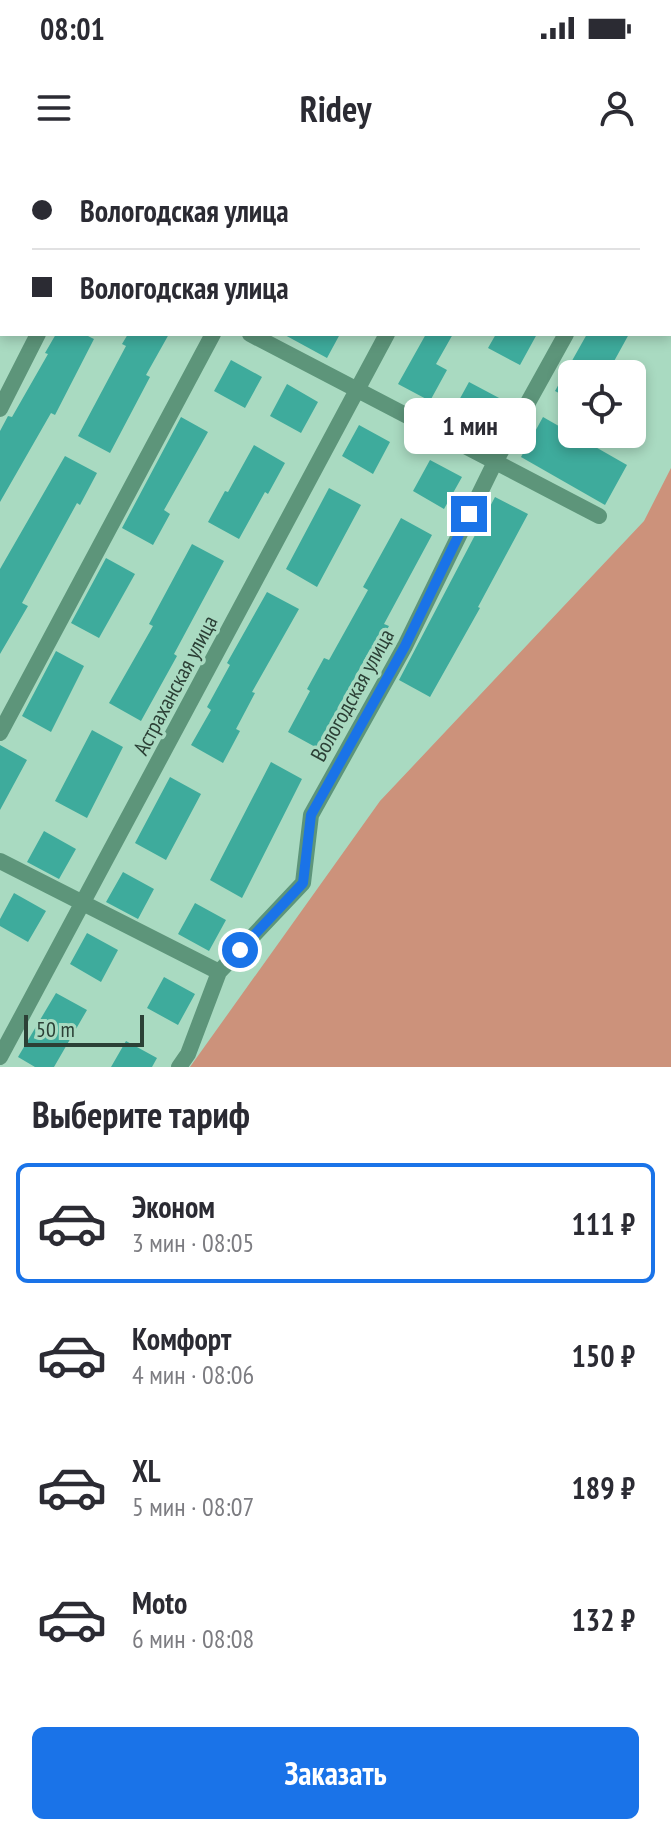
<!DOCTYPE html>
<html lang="ru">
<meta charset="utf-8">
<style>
body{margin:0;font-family:"PT Sans Narrow",sans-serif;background:#f7f7f7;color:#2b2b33;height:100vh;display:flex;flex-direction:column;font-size:30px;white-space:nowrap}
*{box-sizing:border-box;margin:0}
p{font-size:26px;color:#7c7c81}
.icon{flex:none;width:44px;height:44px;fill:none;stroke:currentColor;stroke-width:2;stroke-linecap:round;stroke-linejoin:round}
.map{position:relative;height:907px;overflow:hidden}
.side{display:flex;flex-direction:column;background:#fff;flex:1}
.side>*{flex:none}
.banner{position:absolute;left:0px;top:0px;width:672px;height:176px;box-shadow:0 4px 12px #0003;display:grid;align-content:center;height:176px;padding:0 32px;background:#fff}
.buttons{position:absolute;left:558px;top:200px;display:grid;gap:16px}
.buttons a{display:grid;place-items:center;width:88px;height:88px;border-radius:12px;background:#fff;box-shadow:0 4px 12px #0003;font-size:40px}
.scale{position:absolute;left:24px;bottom:20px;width:120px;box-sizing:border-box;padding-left:8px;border:4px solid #2c4036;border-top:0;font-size:22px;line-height:28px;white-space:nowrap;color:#2c4036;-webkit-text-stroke:6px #a9dac1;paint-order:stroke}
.end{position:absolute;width:36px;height:36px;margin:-18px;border:10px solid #1a73e8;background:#fff;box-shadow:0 0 0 4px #fff}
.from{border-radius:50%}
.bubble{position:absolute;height:56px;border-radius:12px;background:#fff;box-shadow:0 4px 12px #0003;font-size:26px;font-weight:800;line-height:56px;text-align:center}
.banner b{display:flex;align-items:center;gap:28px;height:76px;font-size:30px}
.banner b+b{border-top:2px solid #e1e1e2}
.banner i{width:20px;height:20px;background:#2b2b33}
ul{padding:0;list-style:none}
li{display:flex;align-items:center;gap:24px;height:120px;margin:0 16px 12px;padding:0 16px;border:4px solid transparent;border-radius:12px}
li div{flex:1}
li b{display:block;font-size:30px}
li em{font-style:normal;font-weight:800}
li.active{border-color:#1a73e8}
li>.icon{width:72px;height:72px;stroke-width:1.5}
h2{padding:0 32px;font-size:36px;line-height:96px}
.cta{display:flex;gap:16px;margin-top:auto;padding:16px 32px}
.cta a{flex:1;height:92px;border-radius:12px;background:#1a73e8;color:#fff;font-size:32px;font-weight:800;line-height:92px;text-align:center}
.status{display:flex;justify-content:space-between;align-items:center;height:56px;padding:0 40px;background:#fff;direction:ltr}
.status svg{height:22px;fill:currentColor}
header{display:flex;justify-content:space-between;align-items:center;height:104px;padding:0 32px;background:#fff;font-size:36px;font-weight:800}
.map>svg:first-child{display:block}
</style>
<div class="status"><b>08:01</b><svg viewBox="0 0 49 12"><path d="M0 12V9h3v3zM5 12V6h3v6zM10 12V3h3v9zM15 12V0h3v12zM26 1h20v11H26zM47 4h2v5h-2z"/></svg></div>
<header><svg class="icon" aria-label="menu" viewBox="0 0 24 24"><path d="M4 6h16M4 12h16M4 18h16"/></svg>Ridey<svg class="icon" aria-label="person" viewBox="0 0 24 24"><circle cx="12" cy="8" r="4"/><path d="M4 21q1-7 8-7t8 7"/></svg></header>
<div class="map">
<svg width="671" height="907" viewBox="0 0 671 907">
<rect width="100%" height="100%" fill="#a9dac1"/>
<!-- green -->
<path fill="#cc927b" d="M 671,308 L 671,907 L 190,907 L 380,641 L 644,361 Z"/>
<!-- building -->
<path fill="#3eab9c" d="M 56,174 L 84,174 L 94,179 L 55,255 L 51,253 L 0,342 L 0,271 L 8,256 L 12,257 L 48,194 L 45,193 Z
M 128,174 L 169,174 L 146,215 L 150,217 L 110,293 L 78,276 L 126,186 L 122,184 Z
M 283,174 L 340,174 L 327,198 Z
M 426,174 L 453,174 L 436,204 L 447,210 L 430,241 L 398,224 Z
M 496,174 L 537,174 L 520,205 L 488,188 Z
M 587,174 L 629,174 L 607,214 L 572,214 L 572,240 L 555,231 Z
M 231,200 L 262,217 L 245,248 L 214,231 Z
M 469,222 L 501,239 L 484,270 L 452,253 Z
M 287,224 L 318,242 L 301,273 L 270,256 Z
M 181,257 L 208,272 L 164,350 L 170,354 L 153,385 L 122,368 Z
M 543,257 L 627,305 L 605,345 L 521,297 Z
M 359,265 L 390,282 L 373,314 L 342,296 Z
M 254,285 L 285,303 L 268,334 L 265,332 L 239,379 L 208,362 L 225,331 L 228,332 Z
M 65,296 L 97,313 L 80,345 L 77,343 L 22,443 L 28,446 L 0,494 L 0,409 Z
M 430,300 L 462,317 L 444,349 L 413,331 Z
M 329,328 L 361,345 L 317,427 L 286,409 Z
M 495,337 L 528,354 L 478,447 L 480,448 L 430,537 L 399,520 Z
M 401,358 L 432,375 L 384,464 L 389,466 L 371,498 L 367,495 L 334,556 L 337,558 L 319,589 L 288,572 L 310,531 L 307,529 L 324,498 L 329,500 L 368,430 L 363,427 Z
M 192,384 L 224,401 L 174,494 L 177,496 L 141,561 L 109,543 L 153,466 L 149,464 Z
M 106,398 L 135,414 L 99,478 L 71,463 Z
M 267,432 L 299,449 L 252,532 L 255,533 L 236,569 L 240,571 L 223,603 L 191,585 L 211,550 L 207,547 L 230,505 L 227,503 Z
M 56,491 L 84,506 L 51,572 L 22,556 Z
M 92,570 L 123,587 L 87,658 L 55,641 Z
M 0,585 L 27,600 L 0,650 Z
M 271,602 L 302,619 L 242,738 L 210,720 Z
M 170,617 L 201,634 L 166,700 L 135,683 Z
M 44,671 L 76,689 L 59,719 L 27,702 Z
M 123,712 L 154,729 L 138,759 L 106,742 Z
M 14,733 L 46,751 L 28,782 L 0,766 L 0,759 Z
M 195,743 L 226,760 L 209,791 L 178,774 Z
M 87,773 L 118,790 L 101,822 L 70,804 Z
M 164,817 L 195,834 L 178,865 L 147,848 Z
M 56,833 L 87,850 L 54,907 L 35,907 L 18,897 Z
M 126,881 L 157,898 L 152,907 L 111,907 Z"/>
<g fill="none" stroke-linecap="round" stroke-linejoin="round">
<!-- minor -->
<path stroke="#5d957a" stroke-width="16" d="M 149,2 L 150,0
M 300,2 L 301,0
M 473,2 L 474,0
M 661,2 L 662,0
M 0,33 L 2,34
M 250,174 L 599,356
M 0,249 L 38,174
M 0,573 L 213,174
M 0,701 L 219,812
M 0,897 L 387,174
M 179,907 L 188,894 L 219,812 L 303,723 L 311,655 L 405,486 L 495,302 L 566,174"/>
</g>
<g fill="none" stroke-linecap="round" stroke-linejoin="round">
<!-- route -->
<path stroke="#1a73e8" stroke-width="10" d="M 240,790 L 303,723 L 311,655 L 405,486 L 469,354"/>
</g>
<g text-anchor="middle" stroke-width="7" stroke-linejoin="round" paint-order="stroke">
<!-- street labels -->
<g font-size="22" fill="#2c4036" stroke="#a9dac1">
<text transform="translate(175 525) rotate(-62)" y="8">Астраханская улица</text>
<text transform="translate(352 535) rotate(-61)" y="8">Вологодская улица</text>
</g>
</g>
</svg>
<div class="buttons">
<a><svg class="icon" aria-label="locate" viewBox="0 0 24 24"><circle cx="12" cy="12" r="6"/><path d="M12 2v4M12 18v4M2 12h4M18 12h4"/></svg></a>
</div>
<div class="scale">50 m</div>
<i class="end from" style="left:240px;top:790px"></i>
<i class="end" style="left:469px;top:354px"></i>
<div class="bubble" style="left:404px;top:238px;width:132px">1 мин</div>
<div class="banner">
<b><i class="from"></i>Вологодская улица</b>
<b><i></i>Вологодская улица</b>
</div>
</div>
<section class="side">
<h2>Выберите тариф</h2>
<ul>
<li class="active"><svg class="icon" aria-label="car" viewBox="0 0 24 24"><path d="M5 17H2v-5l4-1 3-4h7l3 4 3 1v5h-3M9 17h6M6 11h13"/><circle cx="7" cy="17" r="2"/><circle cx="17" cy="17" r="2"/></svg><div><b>Эконом</b><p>3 мин · 08:05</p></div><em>111 ₽</em></li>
<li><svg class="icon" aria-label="car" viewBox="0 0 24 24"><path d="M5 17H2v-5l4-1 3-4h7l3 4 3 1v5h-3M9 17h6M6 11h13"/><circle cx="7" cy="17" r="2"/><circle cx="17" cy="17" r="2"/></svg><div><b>Комфорт</b><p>4 мин · 08:06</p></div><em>150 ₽</em></li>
<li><svg class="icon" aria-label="car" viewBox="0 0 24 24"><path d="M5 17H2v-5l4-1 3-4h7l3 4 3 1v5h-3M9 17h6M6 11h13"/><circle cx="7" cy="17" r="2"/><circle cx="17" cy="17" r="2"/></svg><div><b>XL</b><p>5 мин · 08:07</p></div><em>189 ₽</em></li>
<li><svg class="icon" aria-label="car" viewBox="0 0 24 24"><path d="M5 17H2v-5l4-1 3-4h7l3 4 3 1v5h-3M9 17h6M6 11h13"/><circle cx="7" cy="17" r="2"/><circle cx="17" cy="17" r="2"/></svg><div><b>Moto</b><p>6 мин · 08:08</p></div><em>132 ₽</em></li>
</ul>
<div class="cta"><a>Заказать</a></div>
</section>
